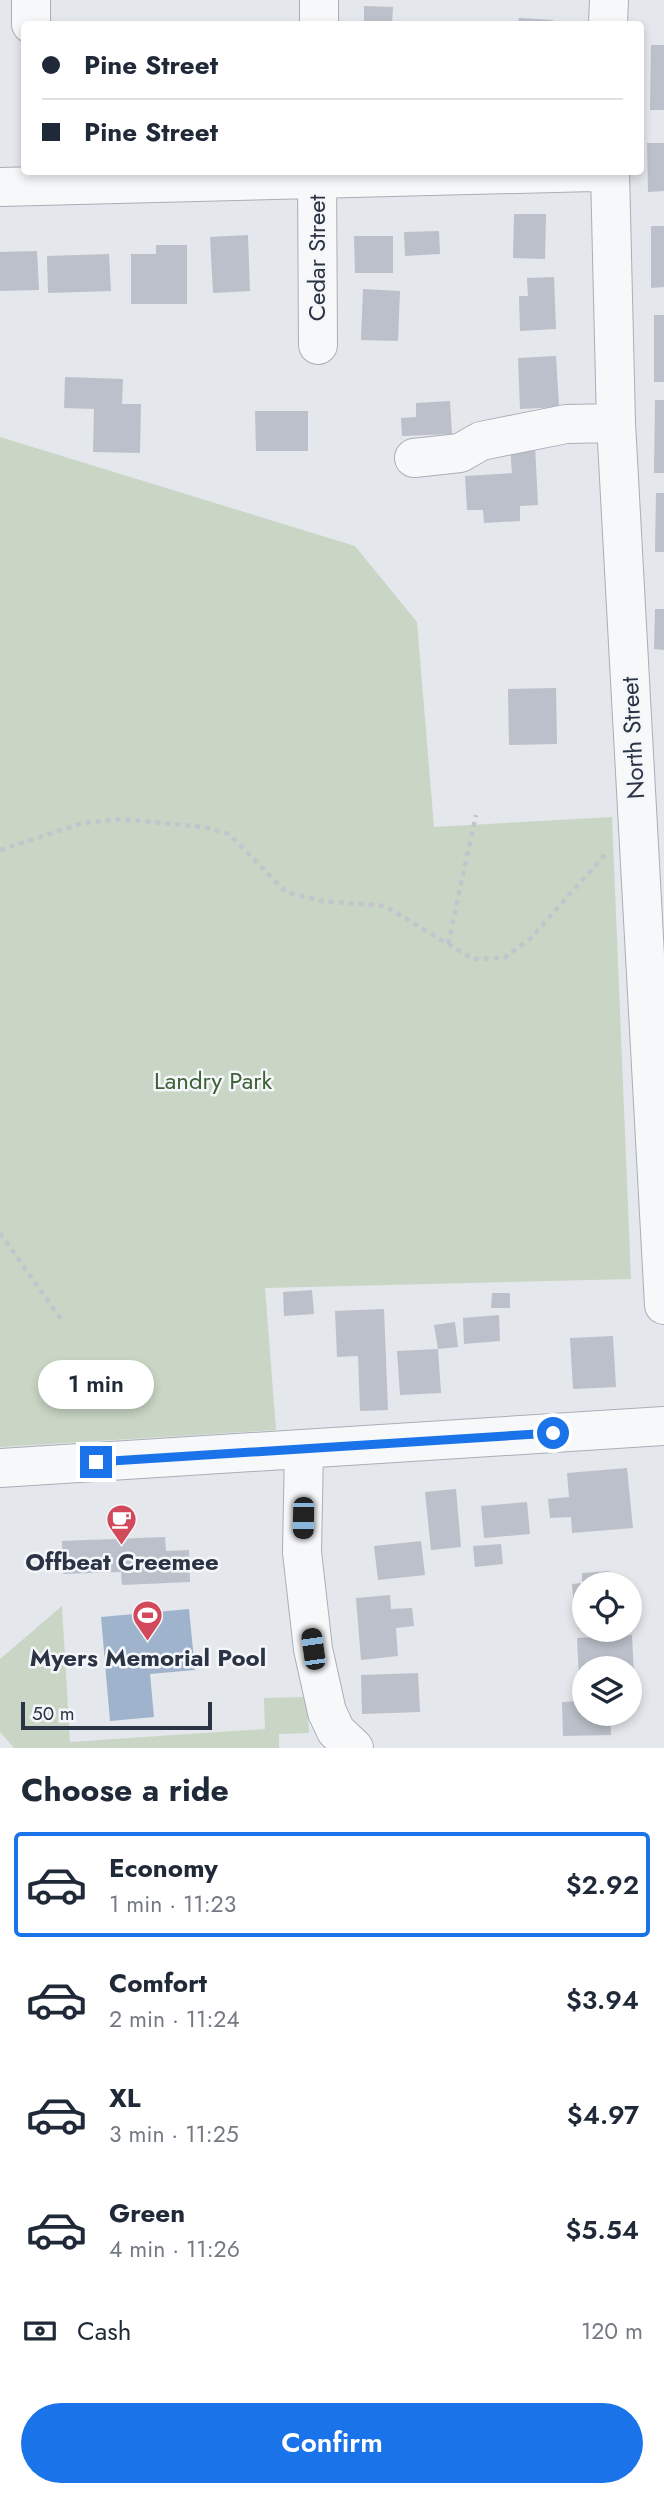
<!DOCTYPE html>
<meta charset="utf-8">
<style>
body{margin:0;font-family:Jost,sans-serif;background:#f6f6f7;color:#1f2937;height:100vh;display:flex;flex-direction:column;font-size:26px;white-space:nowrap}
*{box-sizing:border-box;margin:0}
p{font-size:23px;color:#747a83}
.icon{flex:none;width:38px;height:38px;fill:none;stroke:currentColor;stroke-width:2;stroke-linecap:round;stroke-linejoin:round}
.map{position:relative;height:1748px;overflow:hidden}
.details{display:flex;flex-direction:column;background:#fff;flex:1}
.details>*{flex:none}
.hud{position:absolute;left:21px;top:21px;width:623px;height:154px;border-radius:7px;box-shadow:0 4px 10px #0003;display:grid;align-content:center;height:154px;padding:0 21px;background:#fff}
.controls{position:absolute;left:572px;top:1572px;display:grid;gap:14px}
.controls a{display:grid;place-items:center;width:70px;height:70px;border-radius:50%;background:#fff;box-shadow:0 4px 10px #0003;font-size:35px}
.scale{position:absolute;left:21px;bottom:18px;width:191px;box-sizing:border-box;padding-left:7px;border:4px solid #2b3445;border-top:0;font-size:19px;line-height:24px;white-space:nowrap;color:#2b3445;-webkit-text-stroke:5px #f4f6f9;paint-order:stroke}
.end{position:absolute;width:32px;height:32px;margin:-16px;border:9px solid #1a73e8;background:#fff;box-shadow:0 0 0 4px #fff}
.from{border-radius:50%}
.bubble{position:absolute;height:49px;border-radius:24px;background:#fff;box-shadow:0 4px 10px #0003;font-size:23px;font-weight:600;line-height:49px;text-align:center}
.car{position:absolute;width:21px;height:42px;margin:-21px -10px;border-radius:9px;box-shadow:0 0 5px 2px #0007;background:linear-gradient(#222 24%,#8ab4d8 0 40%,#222 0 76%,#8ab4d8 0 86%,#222 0)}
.hud b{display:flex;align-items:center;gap:24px;height:66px;font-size:26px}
.hud b+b{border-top:2px solid #e0e1e3}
.hud i{width:18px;height:18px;background:#1f2937}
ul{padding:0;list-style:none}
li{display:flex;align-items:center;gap:21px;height:105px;margin:0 14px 10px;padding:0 7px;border:4px solid transparent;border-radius:7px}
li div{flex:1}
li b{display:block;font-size:26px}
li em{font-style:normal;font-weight:600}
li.active{border-color:#1a73e8}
li>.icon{width:63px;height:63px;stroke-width:1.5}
h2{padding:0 21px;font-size:32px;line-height:84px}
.pay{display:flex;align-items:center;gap:18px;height:77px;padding:0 21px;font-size:26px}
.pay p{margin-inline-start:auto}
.action{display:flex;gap:14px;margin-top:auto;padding:14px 21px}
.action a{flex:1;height:80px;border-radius:42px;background:#1a73e8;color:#fff;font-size:28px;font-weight:600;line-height:80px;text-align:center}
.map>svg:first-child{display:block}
</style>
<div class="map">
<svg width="664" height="1748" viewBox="0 0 664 1748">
<rect width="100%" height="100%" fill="#e4e7ec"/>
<!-- green -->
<path fill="#c9d6c5" d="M 0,437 L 355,546 L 417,622 L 434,827 L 612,817 L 631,1279 L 265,1288 L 276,1430 L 0,1447 Z
M 62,1606 L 70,1742 L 265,1729 L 264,1698 L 307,1697 L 309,1733 L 279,1734 L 279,1748 L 14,1748 L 0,1732 L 0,1659 Z"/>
<!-- water -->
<path fill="#9fb4cc" d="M 189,1609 L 195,1670 L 150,1674 L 154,1717 L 110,1721 L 101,1617 Z"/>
<!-- building -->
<path fill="#bbc0ca" d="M 364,6 L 393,7 L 392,24 L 364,24 Z
M 519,18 L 553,20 L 552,24 L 518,24 Z
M 651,45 L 664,45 L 664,110 L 650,110 Z
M 647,143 L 664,143 L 664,191 L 648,192 Z
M 514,214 L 546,214 L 545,259 L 513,258 Z
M 651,226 L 664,226 L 664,287 L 651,288 Z
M 439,231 L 440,254 L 405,256 L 404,232 Z
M 248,235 L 250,291 L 213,293 L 210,237 Z
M 354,236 L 393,236 L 393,273 L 355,273 Z
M 156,245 L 187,245 L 187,304 L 131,304 L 131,254 L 156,254 Z
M 37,251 L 39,290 L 0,291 L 0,252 Z
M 109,254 L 111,291 L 48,293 L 47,256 Z
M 554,277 L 556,329 L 520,331 L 519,296 L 528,296 L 527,278 Z
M 363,289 L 400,291 L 398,341 L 361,340 Z
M 654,315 L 664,315 L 664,382 L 654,382 Z
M 556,356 L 559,407 L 520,409 L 518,358 Z
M 65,377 L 123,379 L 122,404 L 141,404 L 140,453 L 93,452 L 94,409 L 64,408 Z
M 655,400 L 664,400 L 664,473 L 654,473 Z
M 450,401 L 452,434 L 402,436 L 401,418 L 416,417 L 416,403 Z
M 255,411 L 308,411 L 308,451 L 256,451 Z
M 535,445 L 538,505 L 520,506 L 520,521 L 484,523 L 483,510 L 467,510 L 465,476 L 512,473 L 510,446 Z
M 656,493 L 664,493 L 664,552 L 655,552 Z
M 655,609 L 664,609 L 664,650 L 654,649 Z
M 556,688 L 557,744 L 509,745 L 508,689 Z
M 312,1290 L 314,1314 L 284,1316 L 283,1292 Z
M 492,1293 L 510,1293 L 510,1308 L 491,1308 Z
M 384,1309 L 388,1410 L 360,1411 L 358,1356 L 337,1357 L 335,1311 Z
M 499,1315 L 500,1341 L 464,1344 L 463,1318 Z
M 455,1322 L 458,1347 L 438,1349 L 441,1393 L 400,1395 L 397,1351 L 438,1349 L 434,1325 Z
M 613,1336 L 616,1387 L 573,1389 L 570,1338 Z
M 627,1468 L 633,1528 L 572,1533 L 571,1517 L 550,1518 L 548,1499 L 569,1497 L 567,1473 Z
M 456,1489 L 461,1547 L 431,1550 L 425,1492 Z
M 527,1502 L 530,1534 L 484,1538 L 481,1506 Z
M 165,1537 L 166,1551 L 189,1550 L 190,1582 L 122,1585 L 121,1572 L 63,1574 L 62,1541 Z
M 421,1541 L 425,1575 L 378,1580 L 374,1546 Z
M 501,1544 L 503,1564 L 475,1567 L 473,1546 Z
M 609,1571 L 610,1584 L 584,1584 L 584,1605 L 574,1606 L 572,1584 L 582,1583 L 582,1573 Z
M 390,1595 L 391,1609 L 412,1608 L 414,1626 L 396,1628 L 398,1656 L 361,1660 L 356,1598 Z
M 577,1611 L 584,1611 L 584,1628 L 578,1629 Z
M 632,1635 L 634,1675 L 630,1675 L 630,1668 L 584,1668 L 584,1678 L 579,1678 L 577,1638 Z
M 418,1673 L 420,1712 L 362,1714 L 361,1675 Z
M 584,1701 L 584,1713 L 610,1713 L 611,1735 L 563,1736 L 562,1702 Z"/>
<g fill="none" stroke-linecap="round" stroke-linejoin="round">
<defs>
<path id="minor" d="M 31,0 L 31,24
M 319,24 L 319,0
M 608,24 L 609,0
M 317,172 L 318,345
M 610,172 L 616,423 L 664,1305
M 0,187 L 593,172
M 414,458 L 460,453 L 481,441 L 566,424 L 616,423
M 304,1450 L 302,1552 L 313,1649 L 327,1712 L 336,1731 L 354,1748
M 0,1468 L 664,1426"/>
</defs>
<!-- minor casing -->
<use href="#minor" stroke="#a9aeb7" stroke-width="40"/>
<!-- path -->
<path stroke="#c2c5cb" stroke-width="4.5" stroke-dasharray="5 5" stroke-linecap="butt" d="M 0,850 L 83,823 L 121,819 L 203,827 L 229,834 L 286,892 L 321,901 L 385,906 L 448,944 L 476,815
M 448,944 L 473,959 L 504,958 L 531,938 L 607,852
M 0,1233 L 63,1322"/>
<!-- minor -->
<use href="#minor" stroke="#f7f8fa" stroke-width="38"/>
</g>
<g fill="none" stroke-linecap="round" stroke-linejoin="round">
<!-- route -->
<path stroke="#1a73e8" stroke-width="9" d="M 96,1462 L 553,1433"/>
</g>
<!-- icons -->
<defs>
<symbol id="cafe-pin" viewBox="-11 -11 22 30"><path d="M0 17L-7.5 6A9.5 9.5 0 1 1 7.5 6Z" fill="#d1495b" stroke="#f4f6f9"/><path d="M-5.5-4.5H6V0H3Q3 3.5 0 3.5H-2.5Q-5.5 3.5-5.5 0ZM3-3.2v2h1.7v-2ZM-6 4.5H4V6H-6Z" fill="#fff"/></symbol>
<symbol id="stadium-pin" viewBox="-11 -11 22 30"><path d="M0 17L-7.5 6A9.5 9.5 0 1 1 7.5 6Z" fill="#d1495b" stroke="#f4f6f9"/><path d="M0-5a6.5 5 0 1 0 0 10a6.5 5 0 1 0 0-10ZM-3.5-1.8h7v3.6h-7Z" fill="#fff"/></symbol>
</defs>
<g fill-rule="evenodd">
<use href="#cafe-pin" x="104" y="1502" width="35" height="47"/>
<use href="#stadium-pin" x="130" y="1598" width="35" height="47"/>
</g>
<g text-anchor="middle" stroke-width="5" stroke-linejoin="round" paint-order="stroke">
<!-- street labels -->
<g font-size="24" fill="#2b3445" stroke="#f4f6f9">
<text transform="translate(317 258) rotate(-90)" y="8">Cedar Street</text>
<text transform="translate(633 738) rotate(-93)" y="8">North Street</text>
</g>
<!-- park labels -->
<g font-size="24" fill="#3f6138" stroke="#f4f6f9">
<text x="213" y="1089">Landry Park</text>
</g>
<!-- poi labels -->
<g font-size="24" font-weight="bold" fill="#2b3445" stroke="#f4f6f9">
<text x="122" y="1570">Offbeat Creemee</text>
<text x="148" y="1666">Myers Memorial Pool</text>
</g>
</g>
</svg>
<div class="controls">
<a><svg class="icon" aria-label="locate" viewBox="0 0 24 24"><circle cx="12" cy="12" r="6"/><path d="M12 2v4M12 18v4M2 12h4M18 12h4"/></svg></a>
<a><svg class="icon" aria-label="layers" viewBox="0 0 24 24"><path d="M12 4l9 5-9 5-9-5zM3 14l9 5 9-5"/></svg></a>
</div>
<div class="scale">50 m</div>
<i class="end from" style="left:553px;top:1433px"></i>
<i class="end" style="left:96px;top:1462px"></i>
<div class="bubble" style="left:38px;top:1360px;width:116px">1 min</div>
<i class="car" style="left:303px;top:1518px;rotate:181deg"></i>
<i class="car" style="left:313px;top:1649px;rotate:352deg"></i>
<div class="hud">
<b><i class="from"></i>Pine Street</b>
<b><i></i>Pine Street</b>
</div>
</div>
<section class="details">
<h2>Choose a ride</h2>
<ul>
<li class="active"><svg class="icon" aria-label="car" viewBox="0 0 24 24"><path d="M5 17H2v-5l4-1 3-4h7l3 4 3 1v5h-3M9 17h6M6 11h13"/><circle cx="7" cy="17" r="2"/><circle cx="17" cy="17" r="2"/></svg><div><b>Economy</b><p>1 min · 11:23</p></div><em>$2.92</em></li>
<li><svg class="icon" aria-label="car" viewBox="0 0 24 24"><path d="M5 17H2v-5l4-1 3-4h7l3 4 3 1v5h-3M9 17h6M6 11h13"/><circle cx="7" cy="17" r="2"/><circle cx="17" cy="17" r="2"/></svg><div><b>Comfort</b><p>2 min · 11:24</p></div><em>$3.94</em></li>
<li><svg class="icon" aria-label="car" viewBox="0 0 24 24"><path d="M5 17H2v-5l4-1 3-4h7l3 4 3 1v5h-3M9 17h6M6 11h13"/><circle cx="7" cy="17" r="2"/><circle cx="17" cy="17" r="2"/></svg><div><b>XL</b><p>3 min · 11:25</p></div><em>$4.97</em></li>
<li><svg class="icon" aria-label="car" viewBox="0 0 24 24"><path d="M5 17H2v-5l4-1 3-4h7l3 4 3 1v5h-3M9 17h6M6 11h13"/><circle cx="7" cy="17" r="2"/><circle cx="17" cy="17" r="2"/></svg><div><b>Green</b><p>4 min · 11:26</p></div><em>$5.54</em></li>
</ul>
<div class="pay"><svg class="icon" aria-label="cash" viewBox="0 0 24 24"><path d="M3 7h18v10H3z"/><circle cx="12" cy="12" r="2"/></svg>Cash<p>120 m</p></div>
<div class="action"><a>Confirm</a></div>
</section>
